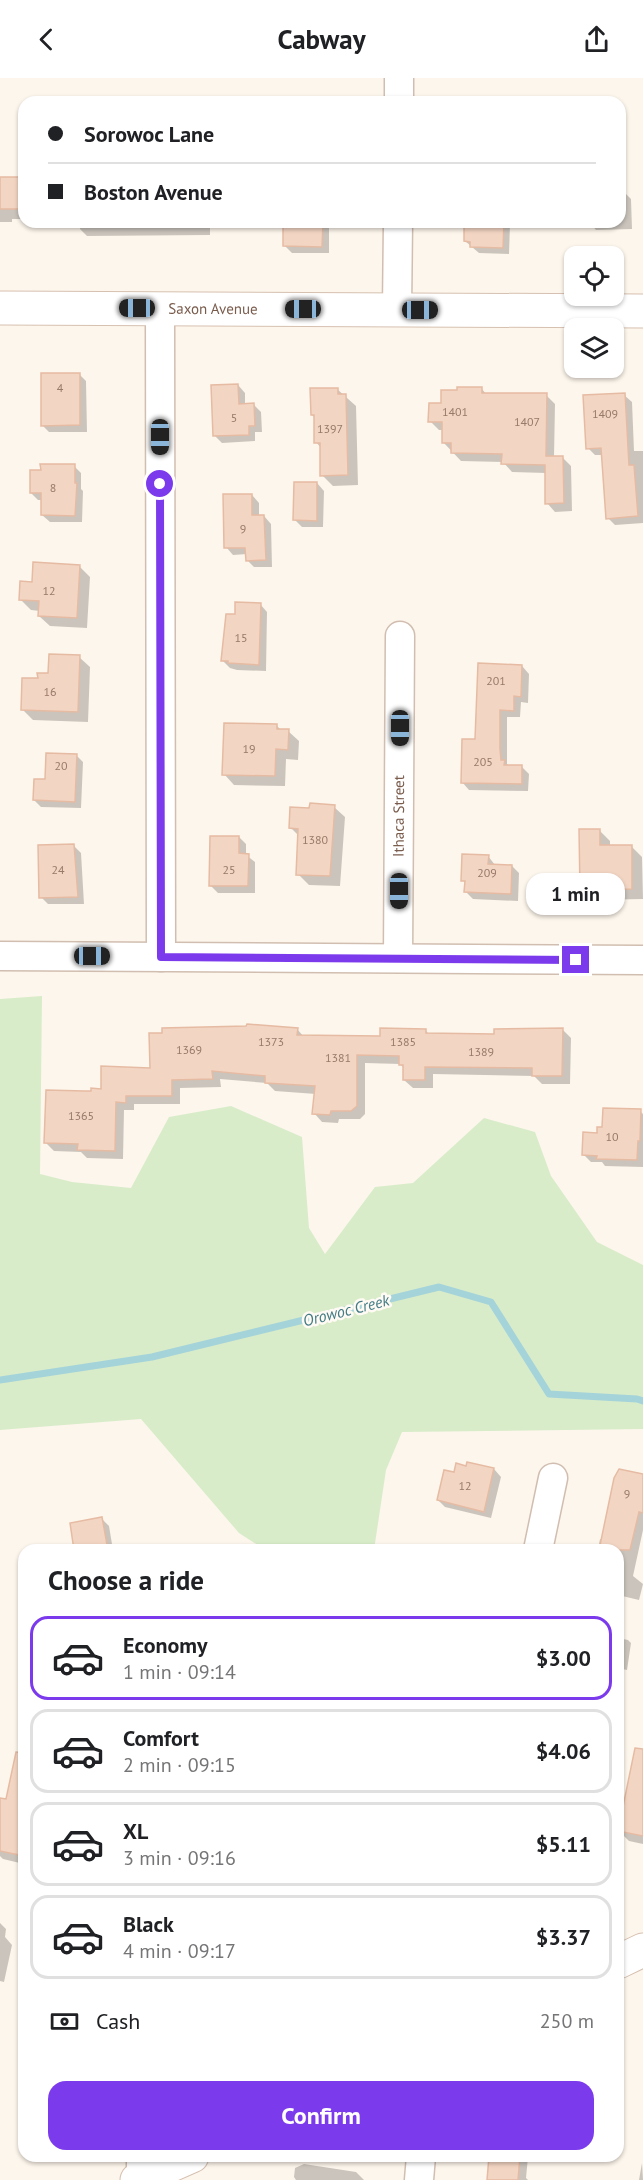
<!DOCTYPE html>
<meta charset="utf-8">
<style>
body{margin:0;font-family:"PT Sans",sans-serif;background:#f2f2f2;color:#202124;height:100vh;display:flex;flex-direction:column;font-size:22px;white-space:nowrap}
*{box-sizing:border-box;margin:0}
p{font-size:20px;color:#757577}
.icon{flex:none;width:33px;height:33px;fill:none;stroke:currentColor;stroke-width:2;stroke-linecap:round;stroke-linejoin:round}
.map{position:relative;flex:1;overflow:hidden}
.panel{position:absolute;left:18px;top:1466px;width:606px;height:618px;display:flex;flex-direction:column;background:#fff;border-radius:18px;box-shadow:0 2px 4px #0004}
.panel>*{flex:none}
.banner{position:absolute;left:18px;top:18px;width:608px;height:132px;border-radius:18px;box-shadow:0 2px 4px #0004;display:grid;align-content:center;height:132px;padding:0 30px;background:#fff}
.controls{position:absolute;left:564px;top:168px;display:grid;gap:12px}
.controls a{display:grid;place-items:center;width:60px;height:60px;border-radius:12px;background:#fff;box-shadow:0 2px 4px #0004;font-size:30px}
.end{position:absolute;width:27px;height:27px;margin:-14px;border:8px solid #7c3aed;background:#fff;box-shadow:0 0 0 3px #fff}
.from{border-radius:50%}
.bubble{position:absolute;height:42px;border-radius:18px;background:#fff;box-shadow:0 2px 4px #0004;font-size:20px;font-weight:800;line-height:42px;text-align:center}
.car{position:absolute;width:18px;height:36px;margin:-18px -9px;border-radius:8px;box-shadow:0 0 4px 2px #0007;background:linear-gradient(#222 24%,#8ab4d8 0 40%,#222 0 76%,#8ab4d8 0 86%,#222 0)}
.banner b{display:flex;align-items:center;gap:21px;height:57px;font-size:22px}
.banner b+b{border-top:2px solid #e0e0e0}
.banner i{width:15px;height:15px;background:#202124}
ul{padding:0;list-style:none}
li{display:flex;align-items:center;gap:18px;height:84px;margin:0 12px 9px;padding:0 18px;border:3px solid #e0e0e0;border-radius:18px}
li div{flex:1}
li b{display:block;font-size:22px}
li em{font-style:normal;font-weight:800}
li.current{border-color:#7c3aed}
li>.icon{width:54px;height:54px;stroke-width:1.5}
h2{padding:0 30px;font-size:27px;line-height:72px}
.pay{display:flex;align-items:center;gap:15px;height:66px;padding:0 30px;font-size:22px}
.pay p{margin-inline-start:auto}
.primary-button{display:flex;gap:12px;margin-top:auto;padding:12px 30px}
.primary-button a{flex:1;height:69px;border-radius:18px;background:#7c3aed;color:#fff;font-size:24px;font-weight:800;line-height:69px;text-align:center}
header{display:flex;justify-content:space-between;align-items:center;height:78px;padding:0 30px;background:#fff;font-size:27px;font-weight:800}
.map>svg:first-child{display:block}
</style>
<header><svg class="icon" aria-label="back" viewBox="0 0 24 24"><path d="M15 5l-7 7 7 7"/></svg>Cabway<svg class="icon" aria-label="share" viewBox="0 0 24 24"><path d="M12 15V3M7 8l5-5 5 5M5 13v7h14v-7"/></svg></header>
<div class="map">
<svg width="643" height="2102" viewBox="0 0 643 2102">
<rect width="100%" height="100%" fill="#fdf6ec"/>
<!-- green -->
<path fill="#d8ecc9" d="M 42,918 L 40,1096 L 72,1104 L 131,1110 L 169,1039 L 231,1028 L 302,1059 L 309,1150 L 325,1176 L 375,1109 L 413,1105 L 484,1040 L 535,1054 L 551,1098 L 597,1164 L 643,1187 L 643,1351 L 402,1354 L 386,1392 L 374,1472 L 264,1471 L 239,1455 L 141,1341 L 0,1352 L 0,921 Z"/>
<!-- shadow -->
<path fill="#0003" d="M 284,23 L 321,23 L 322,24 L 284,24 Z
M 472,23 L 519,24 L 520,24 L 472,24 Z
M 0,100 L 24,101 L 24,141 L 12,141 L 12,144 L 0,144 Z
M 620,114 L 624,114 L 631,121 L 632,151 L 596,152 L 589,144 L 620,144 Z
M 80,144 L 210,144 L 210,157 L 87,158 L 80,151 Z
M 285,144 L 329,144 L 329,175 L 292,175 L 285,168 Z
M 465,144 L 508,144 L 510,146 L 509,176 L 479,175 L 465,163 Z
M 79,296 L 86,303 L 87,354 L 49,354 L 42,347 Z
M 238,307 L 245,315 L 245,327 L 254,327 L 261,334 L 262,354 L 255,354 L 255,363 L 222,365 L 215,358 Z
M 481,310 L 487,317 L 546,317 L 555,326 L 554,379 L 562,379 L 571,388 L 572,433 L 555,434 L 547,425 L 546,395 L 512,394 L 503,384 L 461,383 L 443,364 L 444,352 L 439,352 L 430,343 L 443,327 Z
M 337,311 L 356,328 L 358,407 L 333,408 L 322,397 L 321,370 L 316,364 L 315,340 L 312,337 Z
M 624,317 L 632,324 L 634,373 L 643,373 L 643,445 L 615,447 L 608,440 L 603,377 L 595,377 L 588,370 Z
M 74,388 L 81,395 L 81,411 L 83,413 L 82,444 L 50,444 L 42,437 L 42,422 L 38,422 L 31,415 L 42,393 Z
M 317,405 L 324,413 L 323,449 L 302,449 L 295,442 Z
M 252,417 L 259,425 L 259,439 L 264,438 L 271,446 L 272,489 L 254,489 L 247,482 L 247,476 L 233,477 L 226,469 Z
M 79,488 L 90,499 L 87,550 L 50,548 L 39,538 L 40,533 L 31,532 L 21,522 L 34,506 Z
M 260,526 L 267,534 L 266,593 L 237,592 L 230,590 L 223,583 L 236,538 Z
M 79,579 L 90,589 L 88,644 L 33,642 L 23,632 L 39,602 Z
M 522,588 L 529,596 L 528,625 L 521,624 L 520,639 L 507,639 L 507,686 L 509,688 L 522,689 L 529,696 L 528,713 L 469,712 L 462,704 L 476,663 Z
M 277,648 L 281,652 L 288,653 L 299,663 L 298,682 L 286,681 L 285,708 L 234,707 L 224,696 Z
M 76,677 L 83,684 L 81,730 L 41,729 L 34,722 L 47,703 Z
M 334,729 L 345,739 L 340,808 L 309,807 L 298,796 L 299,758 L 291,750 L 311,731 Z
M 600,753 L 610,763 L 610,769 L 632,769 L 642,779 L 643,821 L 592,822 L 581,811 Z
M 239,759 L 246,766 L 246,777 L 255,784 L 255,815 L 218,815 L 211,808 Z
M 74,768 L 81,775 L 84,826 L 48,826 L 41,819 Z
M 488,778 L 495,787 L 512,788 L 519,795 L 518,823 L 473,821 L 466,814 L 466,806 L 463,802 Z
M 297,951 L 304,959 L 381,959 L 425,952 L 429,956 L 495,957 L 562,951 L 571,960 L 570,1006 L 542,1006 L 534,998 L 433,996 L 433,1010 L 413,1010 L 404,1002 L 404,990 L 400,986 L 365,985 L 365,1036 L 360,1041 L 339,1041 L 338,1045 L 322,1044 L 314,1035 L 316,1016 L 275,1013 L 267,1005 L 220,1001 L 221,1009 L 180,1010 L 180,1026 L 134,1026 L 134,1032 L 124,1032 L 123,1081 L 87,1080 L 81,1074 L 54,1073 L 46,1065 L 85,1015 L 102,1012 L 151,991 Z
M 640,1033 L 643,1036 L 643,1089 L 605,1088 L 602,1084 L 591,1084 L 584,1077 L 604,1050 Z
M 494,1391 L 501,1399 L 491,1440 L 445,1429 L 438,1422 L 455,1396 Z
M 643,1398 L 643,1452 L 633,1498 L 643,1506 L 639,1522 L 618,1517 L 618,1472 L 598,1472 L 600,1461 L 603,1462 Z
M 102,1441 L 109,1448 L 113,1472 L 76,1472 Z
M 618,1560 L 628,1562 L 631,1565 L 627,1592 L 618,1590 Z
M 24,1628 L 24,1656 L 19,1651 Z
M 24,1694 L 24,1786 L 3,1781 L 0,1778 L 0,1734 Z
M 643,1697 L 643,1766 L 629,1763 L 618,1752 Z
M 0,1845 L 6,1851 L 5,1859 L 12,1867 L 4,1904 L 0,1903 Z
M 490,2078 L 526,2078 L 528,2079 L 526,2100 L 528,2102 L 488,2102 Z
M 642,2085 L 643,2102 L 639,2102 Z
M 304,2086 L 356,2094 L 364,2102 L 296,2102 L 294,2099 L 295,2090 Z"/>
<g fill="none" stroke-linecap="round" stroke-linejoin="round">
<!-- stream -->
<path stroke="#a5d3da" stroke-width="7" d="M 0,1302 L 152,1279 L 439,1209 L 491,1224 L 549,1316 L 637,1321 L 643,1323"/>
</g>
<!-- building -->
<path fill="#f3d5c3" stroke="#e6bba3" stroke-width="1.5" d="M 0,99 L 24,99 L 24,131 L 0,131 Z
M 283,144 L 323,144 L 322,169 L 283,168 Z
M 464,144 L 504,144 L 503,170 L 470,169 L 470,164 L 464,163 Z
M 41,295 L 80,295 L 80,347 L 41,348 Z
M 238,306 L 239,326 L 254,325 L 255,348 L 249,348 L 249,357 L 213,358 L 211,307 Z
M 457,309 L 482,309 L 482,315 L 547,315 L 546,378 L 563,378 L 564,425 L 545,426 L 545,387 L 501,386 L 502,376 L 451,375 L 451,365 L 442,365 L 442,344 L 428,344 L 429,325 L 441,325 L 441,312 L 457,312 Z
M 310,310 L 338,310 L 338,316 L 346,316 L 348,397 L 320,398 L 320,365 L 314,365 L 314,337 L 311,337 Z
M 625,315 L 629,387 L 634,387 L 638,438 L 606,441 L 601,370 L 586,371 L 583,317 Z
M 40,386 L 75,386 L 75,405 L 77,405 L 75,438 L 41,437 L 41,415 L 30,415 L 30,392 L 41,392 Z
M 294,404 L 317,404 L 317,443 L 293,442 Z
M 223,416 L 252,416 L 252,437 L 264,437 L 266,482 L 246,483 L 245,470 L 224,470 Z
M 33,484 L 80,487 L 77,540 L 38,538 L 39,523 L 19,522 L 20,503 L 32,504 Z
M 235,524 L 261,525 L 259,587 L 228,585 L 228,583 L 221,583 L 226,536 L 235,536 Z
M 49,576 L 80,577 L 78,634 L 21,632 L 22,600 L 38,600 L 37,595 L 48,595 Z
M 478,585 L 522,587 L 521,619 L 514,618 L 514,633 L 500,632 L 500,671 L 501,682 L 505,682 L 504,687 L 522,687 L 522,706 L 461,705 L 462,661 L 475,661 Z
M 224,645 L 277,646 L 277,651 L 289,651 L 288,672 L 276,671 L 275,698 L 222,697 Z
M 46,675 L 77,676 L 75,724 L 33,722 L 34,701 L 45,701 Z
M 310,725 L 335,727 L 330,798 L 296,797 L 298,751 L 289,750 L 290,729 L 309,730 Z
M 579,751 L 600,751 L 600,767 L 632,767 L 632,811 L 580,812 Z
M 210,758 L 239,758 L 239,775 L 249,776 L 248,808 L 209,808 Z
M 74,766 L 78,819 L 39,820 L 38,767 Z
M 462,776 L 489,777 L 488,786 L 512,787 L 511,816 L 464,814 L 465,803 L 461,803 Z
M 247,946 L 298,950 L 297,957 L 380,958 L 380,950 L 426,951 L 426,955 L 494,956 L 494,951 L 563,950 L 562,998 L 532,998 L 532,990 L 425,989 L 425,1002 L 403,1002 L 403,987 L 399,987 L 399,978 L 357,977 L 357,1028 L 351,1033 L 331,1033 L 330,1037 L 312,1036 L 315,1008 L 265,1005 L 265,998 L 212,993 L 213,1001 L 172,1002 L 172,1018 L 126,1018 L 126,1025 L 116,1024 L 115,1073 L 77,1072 L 78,1066 L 44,1065 L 46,1012 L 85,1013 L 91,1013 L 91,1010 L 101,1011 L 101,988 L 150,990 L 149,955 L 162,955 L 162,950 L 246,948 Z
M 603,1030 L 641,1031 L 640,1063 L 638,1063 L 637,1082 L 596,1081 L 597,1078 L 582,1077 L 583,1054 L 597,1055 L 597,1049 L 602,1049 Z
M 467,1384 L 494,1390 L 484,1434 L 437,1422 L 444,1392 L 454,1394 L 456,1385 L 466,1388 Z
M 619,1391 L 643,1396 L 643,1435 L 639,1434 L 630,1472 L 599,1472 L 614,1400 Z
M 102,1439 L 108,1472 L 74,1472 L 70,1445 Z
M 635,1670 L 643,1671 L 643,1758 L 618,1753 Z
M 16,1674 L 24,1675 L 24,1778 L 0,1773 L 0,1720 L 6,1721 Z
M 489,2078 L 520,2078 L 518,2102 L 487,2102 Z"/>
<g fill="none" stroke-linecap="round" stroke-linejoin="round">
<defs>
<g id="street">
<path d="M 399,24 L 399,0"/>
<path d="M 160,230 L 161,879"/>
<path d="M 397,232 L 398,144"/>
<path d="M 0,878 L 643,882"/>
<path id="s1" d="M 398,880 L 400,558"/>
<path d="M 538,1472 L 553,1400"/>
<path d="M 141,2078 L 141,2100"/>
<path d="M 419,2102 L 421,2078"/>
</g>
<g id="secondary">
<path id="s2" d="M 0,230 L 643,233"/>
<path d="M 618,1884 L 643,1872"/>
<path d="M 137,2102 L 192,2078"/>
</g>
</defs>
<!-- street casing -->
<use href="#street" stroke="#d1beb0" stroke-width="31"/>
<!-- secondary casing -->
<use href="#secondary" stroke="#d6c0b0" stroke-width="35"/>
<!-- street -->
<use href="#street" stroke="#fff" stroke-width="28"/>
<!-- secondary -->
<use href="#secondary" stroke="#fff" stroke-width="33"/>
</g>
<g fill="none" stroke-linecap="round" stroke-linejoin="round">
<!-- route -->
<path stroke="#7c3aed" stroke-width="8" d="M 160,406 L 161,879 L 576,882"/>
</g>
<g text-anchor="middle" stroke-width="5" stroke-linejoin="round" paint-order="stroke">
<!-- number labels -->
<g font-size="12" fill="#987a6a">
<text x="60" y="314">4</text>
<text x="455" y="338">1401</text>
<text x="605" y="340">1409</text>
<text x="234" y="344">5</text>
<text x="527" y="348">1407</text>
<text x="330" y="355">1397</text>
<text x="53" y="414">8</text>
<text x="243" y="455">9</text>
<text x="49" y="517">12</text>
<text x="241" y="564">15</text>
<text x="496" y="607">201</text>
<text x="50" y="618">16</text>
<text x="249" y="675">19</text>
<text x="483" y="688">205</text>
<text x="61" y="692">20</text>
<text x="315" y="766">1380</text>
<text x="58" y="796">24</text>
<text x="229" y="796">25</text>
<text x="487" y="799">209</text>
<text x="271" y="968">1373</text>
<text x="403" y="968">1385</text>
<text x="189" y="976">1369</text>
<text x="481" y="978">1389</text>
<text x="338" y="984">1381</text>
<text x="81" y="1042">1365</text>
<text x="612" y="1063">10</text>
<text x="465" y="1412">12</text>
<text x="627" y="1420">9</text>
</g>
<!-- street labels -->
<g font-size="15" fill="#7a5c4d" stroke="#fffaf3">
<text dy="5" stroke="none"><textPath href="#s2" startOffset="213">Saxon Avenue</textPath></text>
<text dy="5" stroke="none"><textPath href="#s1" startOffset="142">Ithaca Street</textPath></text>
</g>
<!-- water labels -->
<g font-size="16" font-style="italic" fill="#437c86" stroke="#fffaf3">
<text transform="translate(346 1232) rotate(-14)" y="6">Orowoc Creek</text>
</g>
</g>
</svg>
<div class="controls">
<a><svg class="icon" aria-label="locate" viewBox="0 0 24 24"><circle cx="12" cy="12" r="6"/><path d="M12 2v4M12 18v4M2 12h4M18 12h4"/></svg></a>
<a><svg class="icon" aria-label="layers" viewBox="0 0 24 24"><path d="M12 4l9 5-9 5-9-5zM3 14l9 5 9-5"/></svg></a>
</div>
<i class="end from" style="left:160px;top:406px"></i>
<i class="end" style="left:576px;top:882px"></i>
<div class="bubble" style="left:526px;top:795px;width:99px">1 min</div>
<i class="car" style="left:137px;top:230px;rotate:270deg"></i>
<i class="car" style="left:303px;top:231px;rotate:270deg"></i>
<i class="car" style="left:420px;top:232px;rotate:90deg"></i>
<i class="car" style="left:160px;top:359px;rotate:180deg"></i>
<i class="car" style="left:400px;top:650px;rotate:180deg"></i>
<i class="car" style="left:399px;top:813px;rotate:180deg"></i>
<i class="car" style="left:92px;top:878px;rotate:90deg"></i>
<div class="banner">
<b><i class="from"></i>Sorowoc Lane</b>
<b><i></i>Boston Avenue</b>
</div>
<section class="panel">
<h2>Choose a ride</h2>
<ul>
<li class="current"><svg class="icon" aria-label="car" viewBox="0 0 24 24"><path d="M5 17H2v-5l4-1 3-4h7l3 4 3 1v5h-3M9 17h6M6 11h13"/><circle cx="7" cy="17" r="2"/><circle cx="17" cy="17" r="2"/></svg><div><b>Economy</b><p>1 min · 09:14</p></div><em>$3.00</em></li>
<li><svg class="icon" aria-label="car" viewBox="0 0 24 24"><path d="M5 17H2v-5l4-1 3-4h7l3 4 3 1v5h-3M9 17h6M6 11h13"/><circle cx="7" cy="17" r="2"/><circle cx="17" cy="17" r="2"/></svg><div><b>Comfort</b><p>2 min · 09:15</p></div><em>$4.06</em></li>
<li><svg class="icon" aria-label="car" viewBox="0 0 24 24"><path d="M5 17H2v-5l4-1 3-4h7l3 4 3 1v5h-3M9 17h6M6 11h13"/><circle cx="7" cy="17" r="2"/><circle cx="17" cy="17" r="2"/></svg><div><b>XL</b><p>3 min · 09:16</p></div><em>$5.11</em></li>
<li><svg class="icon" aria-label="car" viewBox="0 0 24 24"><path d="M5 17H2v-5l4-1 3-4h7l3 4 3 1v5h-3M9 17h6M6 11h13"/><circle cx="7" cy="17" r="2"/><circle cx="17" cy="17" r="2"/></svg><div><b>Black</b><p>4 min · 09:17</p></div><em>$3.37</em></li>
</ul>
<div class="pay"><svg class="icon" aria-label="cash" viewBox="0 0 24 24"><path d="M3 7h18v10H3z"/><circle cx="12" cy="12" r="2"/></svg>Cash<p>250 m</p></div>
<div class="primary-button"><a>Confirm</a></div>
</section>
</div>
